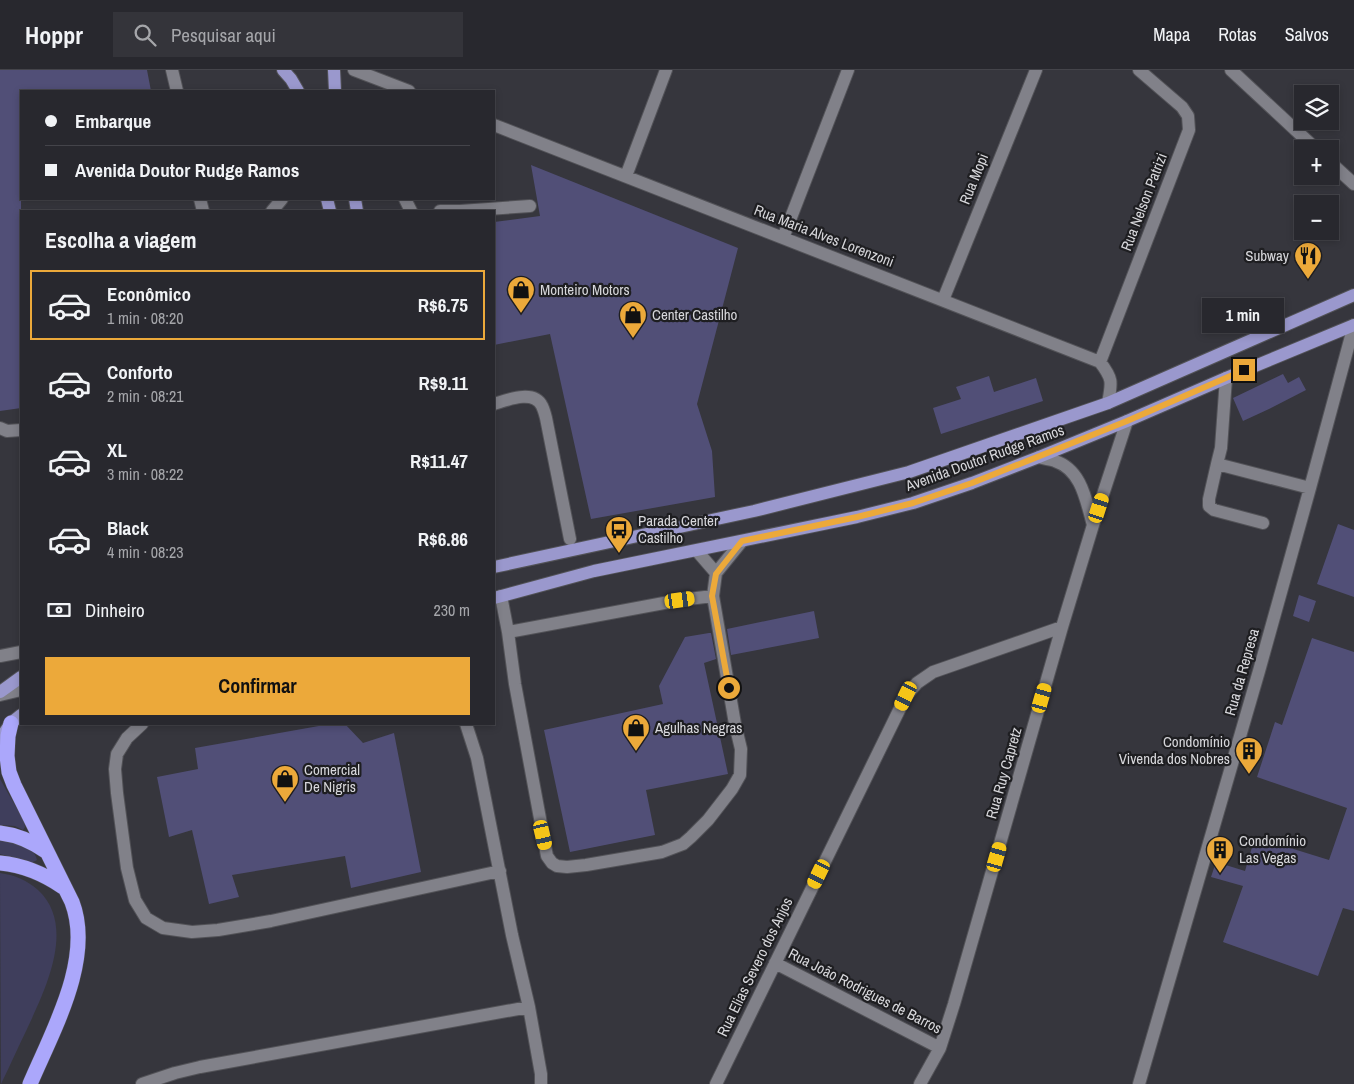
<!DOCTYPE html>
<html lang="pt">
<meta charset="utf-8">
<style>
body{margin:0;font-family:"Archivo Narrow",sans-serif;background:#34343a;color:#f1f3f6;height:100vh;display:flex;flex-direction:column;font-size:19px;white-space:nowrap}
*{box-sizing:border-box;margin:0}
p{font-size:16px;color:#a5a6aa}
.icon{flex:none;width:28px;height:28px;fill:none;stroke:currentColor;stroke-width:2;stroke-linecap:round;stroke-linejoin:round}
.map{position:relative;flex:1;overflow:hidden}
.sheet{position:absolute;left:20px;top:140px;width:475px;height:515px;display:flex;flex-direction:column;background:#28282e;border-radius:0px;box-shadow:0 2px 8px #0003,0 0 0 1px #44444a}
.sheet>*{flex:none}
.top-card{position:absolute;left:20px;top:20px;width:475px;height:110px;border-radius:0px;box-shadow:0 2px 8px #0003,0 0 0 1px #44444a;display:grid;align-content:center;height:110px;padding:0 25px;background:#28282e}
.tools{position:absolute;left:1294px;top:15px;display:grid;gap:10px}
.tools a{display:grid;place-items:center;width:45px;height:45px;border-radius:0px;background:#28282e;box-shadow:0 2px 8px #0003,0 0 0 1px #44444a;font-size:25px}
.end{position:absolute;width:22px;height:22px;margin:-11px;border:6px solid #eca93a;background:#111;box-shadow:0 0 0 2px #111}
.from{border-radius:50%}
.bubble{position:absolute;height:35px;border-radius:0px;background:#28282e;box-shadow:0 2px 8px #0003,0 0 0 1px #44444a;font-size:16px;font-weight:700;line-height:35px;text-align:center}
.car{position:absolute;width:15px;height:30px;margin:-15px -8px;border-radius:6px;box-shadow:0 0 4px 1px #0007;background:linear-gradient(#f5c518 24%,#345 0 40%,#f5c518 0 76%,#345 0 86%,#f5c518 0)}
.top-card b{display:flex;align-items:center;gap:18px;height:48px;font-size:19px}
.top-card b+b{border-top:1px solid #44444a}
.top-card i{width:12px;height:12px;background:#f1f3f6}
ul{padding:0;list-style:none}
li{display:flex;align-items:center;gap:15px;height:70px;margin:0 10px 8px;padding:0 15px;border:2px solid transparent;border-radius:0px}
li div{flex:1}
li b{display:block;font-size:19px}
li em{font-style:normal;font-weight:700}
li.selected{border-color:#eca93a}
li>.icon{width:45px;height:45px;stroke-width:1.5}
h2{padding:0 25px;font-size:22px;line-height:60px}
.pay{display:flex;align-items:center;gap:12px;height:55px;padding:0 25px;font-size:19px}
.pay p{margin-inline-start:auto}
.button{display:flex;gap:10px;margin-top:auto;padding:10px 25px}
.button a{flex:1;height:58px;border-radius:0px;background:#eca93a;color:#111;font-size:20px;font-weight:700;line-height:58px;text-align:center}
header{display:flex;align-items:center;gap:30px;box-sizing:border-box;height:70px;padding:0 25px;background:#28282e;border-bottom:1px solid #44444a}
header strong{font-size:24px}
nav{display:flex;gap:28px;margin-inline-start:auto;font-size:18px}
.search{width:350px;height:45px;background:#34343a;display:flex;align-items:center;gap:12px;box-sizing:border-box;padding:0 18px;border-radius:0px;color:#a5a6aa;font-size:19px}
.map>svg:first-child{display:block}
</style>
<header>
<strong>Hoppr</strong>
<div class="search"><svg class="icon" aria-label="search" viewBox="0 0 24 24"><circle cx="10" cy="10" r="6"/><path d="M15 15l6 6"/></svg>Pesquisar aqui</div>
<nav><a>Mapa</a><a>Rotas</a><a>Salvos</a></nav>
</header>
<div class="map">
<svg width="1354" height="1014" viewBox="0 0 1354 1014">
<rect width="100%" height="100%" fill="#36363d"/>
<!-- green -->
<path fill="#3f3e5c" d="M 0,709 L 24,751 L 25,757 L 23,760 L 15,756 L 0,755 Z
M 0,771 C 14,773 34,774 37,790 L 31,793 L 0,784 Z
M 0,803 C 14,805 27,810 38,820 C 77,856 45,920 27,959 C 18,977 10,996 1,1014 Z"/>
<!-- building -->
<path fill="#514f77" d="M 0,0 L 147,0 L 151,21 L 21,21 L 21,338 L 0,341 Z
M 531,95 L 738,178 L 697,334 L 712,381 L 715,427 L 591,449 L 550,264 L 494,275 L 494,152 L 540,146 Z
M 1283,304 L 1288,313 L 1299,307 L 1306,320 L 1269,339 L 1243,351 L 1233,328 Z
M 989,306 L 994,322 L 1036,308 L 1043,331 L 941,364 L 933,338 L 961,329 L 956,317 Z
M 1338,454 L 1354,460 L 1354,527 L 1317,514 Z
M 1299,525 L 1316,531 L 1309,552 L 1293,546 Z
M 814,541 L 819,568 L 731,585 L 727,559 Z
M 709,563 L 711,563 L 716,589 L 704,593 L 728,704 L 646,720 L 655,765 L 570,782 L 544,660 L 663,634 L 659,616 L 685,567 Z
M 1312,568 L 1354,582 L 1354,841 L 1343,838 L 1318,906 L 1223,872 L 1243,816 L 1211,807 L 1216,792 L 1245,801 L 1255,767 L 1329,790 L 1347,738 L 1257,707 L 1275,652 L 1282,655 Z
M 330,654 L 345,654 L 363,673 L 394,663 L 421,802 L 351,818 L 345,786 L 232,805 L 239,827 L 209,834 L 192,760 L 169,767 L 157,707 L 198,699 L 195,678 Z"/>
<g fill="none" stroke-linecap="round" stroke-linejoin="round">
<defs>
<path id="minor" d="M 172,0 L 177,21
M 354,0 L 409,21
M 1231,0 L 1316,79
M 494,55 L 1100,292 C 1113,309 1112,312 1108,333
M 1330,92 L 1354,114
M 626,106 L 666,0
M 200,129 L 203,141
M 405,129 L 411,141
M 272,141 L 282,129
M 440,141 L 460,141
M 460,141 L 530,136
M 783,168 L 848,0
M 943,230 L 1036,0
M 1100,292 L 1189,60 L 1188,46 L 1182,37 L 1139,0
M 1226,308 L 1221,378 L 1217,394 L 1310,418
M 494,334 C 507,330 534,319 542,336 C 544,340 545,344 546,348 L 570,469
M 0,358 L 7,361 L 21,360
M 1039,387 C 1044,389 1050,389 1055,391 C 1082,400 1086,431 1093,455
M 1217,394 L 1209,429 L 1209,436 L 1214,440 L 1263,453
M 697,481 L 716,503
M 501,526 L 508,562 L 515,614 L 547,786 L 552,793 L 557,796 L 567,797 L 586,795 L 662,782 L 683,774 L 691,767 L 708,750 L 732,719 L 740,705 L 741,679 L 735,654 L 713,526 L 716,503 L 742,471
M 508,562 L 680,530 L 713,526
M 0,586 L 21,582
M 0,625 L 21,620
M 142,654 L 127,668 L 117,684 L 115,699 L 117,723 L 127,798 L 135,830 L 146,848 L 163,858 L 192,862 L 218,860 L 271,851 L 500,801
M 466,654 L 477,688 L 512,865 L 529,937 L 541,1004 L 541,1014
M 775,893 L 940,978
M 142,1014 L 175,1003 L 200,997 L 529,937
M 716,1014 L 906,626 L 917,613 L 933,602 L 1062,557
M 920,1014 L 940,978 L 954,934 L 1062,557 L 1093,455 L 1127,351
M 1139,1014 L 1259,601 L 1310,418 L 1354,255"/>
<path id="major" d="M 283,0 L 291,9 L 298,21
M 334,0 L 335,21
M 327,129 L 330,141
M 355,129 L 357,141
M 494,497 L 754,441 L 909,402 L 1108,333 L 1354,225
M 494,528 L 594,501 L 857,447 L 913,433 L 972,413 L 1039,387 L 1127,351 L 1226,308 L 1354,255
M 0,622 L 21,607
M 0,669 L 11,653 L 21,645"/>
<path id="highway" d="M 11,653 L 8,666 L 7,686 L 9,702 L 14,715 L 72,832 C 94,889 52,962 30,1014
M 0,763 C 18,765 33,772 47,782
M 0,793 C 22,795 44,804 63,817"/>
</defs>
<!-- minor casing -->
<use href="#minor" stroke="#525257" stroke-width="14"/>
<!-- major casing -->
<use href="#major" stroke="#525257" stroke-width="14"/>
<!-- highway casing -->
<use href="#highway" stroke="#525257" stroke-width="16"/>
<!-- minor -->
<use href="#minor" stroke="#818189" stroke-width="12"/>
<!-- major -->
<use href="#major" stroke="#9a98cd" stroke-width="12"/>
<!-- highway -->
<use href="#highway" stroke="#aba7fb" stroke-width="15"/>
</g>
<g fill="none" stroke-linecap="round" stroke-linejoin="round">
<!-- route -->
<path stroke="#eca93a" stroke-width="6" d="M 729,618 L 712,526 L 716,504 L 742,471 L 857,447 L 913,433 L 972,413 L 1127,351 L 1244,300"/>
</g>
<!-- icons -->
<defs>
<symbol id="restaurant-pin" viewBox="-11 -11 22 30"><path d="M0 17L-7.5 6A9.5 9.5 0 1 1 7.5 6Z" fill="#eca93a" stroke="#1e1e21"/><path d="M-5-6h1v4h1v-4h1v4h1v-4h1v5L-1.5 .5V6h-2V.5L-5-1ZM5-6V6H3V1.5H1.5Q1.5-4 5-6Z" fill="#111"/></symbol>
<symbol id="shop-pin" viewBox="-11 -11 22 30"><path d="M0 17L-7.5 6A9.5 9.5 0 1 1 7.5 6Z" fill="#eca93a" stroke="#1e1e21"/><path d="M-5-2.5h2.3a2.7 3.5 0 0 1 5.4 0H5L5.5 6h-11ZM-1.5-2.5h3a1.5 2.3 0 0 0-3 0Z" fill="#111"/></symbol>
<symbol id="bus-pin" viewBox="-11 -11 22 30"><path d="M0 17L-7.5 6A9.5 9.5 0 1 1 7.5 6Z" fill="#eca93a" stroke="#1e1e21"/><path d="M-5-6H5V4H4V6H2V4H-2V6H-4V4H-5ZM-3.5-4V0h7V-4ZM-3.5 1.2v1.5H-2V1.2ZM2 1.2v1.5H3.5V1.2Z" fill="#111"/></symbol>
<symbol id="building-pin" viewBox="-11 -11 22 30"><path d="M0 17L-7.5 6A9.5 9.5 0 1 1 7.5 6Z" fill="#eca93a" stroke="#1e1e21"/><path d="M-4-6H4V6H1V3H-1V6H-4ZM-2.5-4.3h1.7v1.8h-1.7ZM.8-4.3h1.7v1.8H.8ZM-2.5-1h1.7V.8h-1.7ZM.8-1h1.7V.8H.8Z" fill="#111"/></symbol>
</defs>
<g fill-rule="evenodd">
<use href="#restaurant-pin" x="1292" y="170" width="32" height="43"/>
<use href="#shop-pin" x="505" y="204" width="32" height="43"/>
<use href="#shop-pin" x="617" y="229" width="32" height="43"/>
<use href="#bus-pin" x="603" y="444" width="32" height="43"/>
<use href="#shop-pin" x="620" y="642" width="32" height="43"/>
<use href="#building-pin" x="1233" y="665" width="32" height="43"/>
<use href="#shop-pin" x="269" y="693" width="32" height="43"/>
<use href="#building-pin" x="1204" y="764" width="32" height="43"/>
</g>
<g text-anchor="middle" stroke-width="4.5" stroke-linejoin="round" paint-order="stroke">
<!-- street labels -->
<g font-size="15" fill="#d7d7db" stroke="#1e1e21">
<text transform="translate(974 109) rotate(-68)" y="5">Rua Mopi</text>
<text transform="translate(1144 132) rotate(-69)" y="5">Rua Nelson Patrizi</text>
<text transform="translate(824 166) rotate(21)" y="5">Rua Maria Alves Lorenzoni</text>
<text transform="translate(985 388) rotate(-20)" y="5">Avenida Doutor Rudge Ramos</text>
<text transform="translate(1242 602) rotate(-74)" y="5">Rua da Represa</text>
<text transform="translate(1004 703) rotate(-74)" y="5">Rua Ruy Capretz</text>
<text transform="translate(755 897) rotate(-64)" y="5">Rua Elias Severo dos Anjos</text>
<text transform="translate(865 921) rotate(27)" y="5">Rua João Rodrigues de Barros</text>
</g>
<!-- poi labels -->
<g font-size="15" fill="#d7d7db" stroke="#1e1e21" text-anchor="start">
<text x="1289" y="191" text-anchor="end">Subway</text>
<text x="540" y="225">Monteiro Motors</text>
<text x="652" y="250">Center Castilho</text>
<text x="638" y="456">Parada Center<tspan x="638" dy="17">Castilho</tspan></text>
<text x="655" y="663">Agulhas Negras</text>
<text x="1230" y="677" text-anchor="end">Condomínio<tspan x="1230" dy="17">Vivenda dos Nobres</tspan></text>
<text x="304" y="705">Comercial<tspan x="304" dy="17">De Nigris</tspan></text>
<text x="1239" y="776">Condomínio<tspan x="1239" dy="17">Las Vegas</tspan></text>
</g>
</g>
</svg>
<div class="tools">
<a><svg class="icon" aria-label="layers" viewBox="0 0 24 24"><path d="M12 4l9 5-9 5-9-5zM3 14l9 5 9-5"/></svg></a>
<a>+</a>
<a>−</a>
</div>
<i class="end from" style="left:729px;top:618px"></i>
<i class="end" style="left:1244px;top:300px"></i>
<div class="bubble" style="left:1202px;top:228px;width:82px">1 min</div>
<i class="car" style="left:1099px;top:438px;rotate:18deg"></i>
<i class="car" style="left:680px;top:530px;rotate:82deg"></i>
<i class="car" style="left:906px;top:626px;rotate:206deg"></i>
<i class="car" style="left:1042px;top:628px;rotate:16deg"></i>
<i class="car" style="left:543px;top:765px;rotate:167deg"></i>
<i class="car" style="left:997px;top:787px;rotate:16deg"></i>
<i class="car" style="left:819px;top:804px;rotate:206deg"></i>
<div class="top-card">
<b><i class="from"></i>Embarque</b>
<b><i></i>Avenida Doutor Rudge Ramos</b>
</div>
<section class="sheet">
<h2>Escolha a viagem</h2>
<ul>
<li class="selected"><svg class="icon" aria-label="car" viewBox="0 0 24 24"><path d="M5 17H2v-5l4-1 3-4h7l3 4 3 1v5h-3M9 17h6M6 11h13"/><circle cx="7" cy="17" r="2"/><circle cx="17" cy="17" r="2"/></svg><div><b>Econômico</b><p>1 min · 08:20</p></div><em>R$6.75</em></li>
<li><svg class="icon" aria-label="car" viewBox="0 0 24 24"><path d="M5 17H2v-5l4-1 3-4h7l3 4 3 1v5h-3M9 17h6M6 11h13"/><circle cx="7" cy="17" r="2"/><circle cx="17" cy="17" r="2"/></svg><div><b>Conforto</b><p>2 min · 08:21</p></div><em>R$9.11</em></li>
<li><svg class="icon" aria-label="car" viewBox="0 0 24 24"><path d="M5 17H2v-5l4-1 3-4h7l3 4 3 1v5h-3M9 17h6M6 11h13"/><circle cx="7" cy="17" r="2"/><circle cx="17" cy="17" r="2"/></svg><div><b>XL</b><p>3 min · 08:22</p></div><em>R$11.47</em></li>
<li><svg class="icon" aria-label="car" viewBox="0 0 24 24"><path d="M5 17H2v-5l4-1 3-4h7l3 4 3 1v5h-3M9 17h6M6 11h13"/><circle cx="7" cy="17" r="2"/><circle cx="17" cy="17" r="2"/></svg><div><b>Black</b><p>4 min · 08:23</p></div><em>R$6.86</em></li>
</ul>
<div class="pay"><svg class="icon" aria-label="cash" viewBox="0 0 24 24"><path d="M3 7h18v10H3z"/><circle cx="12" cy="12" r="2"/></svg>Dinheiro<p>230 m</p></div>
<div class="button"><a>Confirmar</a></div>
</section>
</div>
